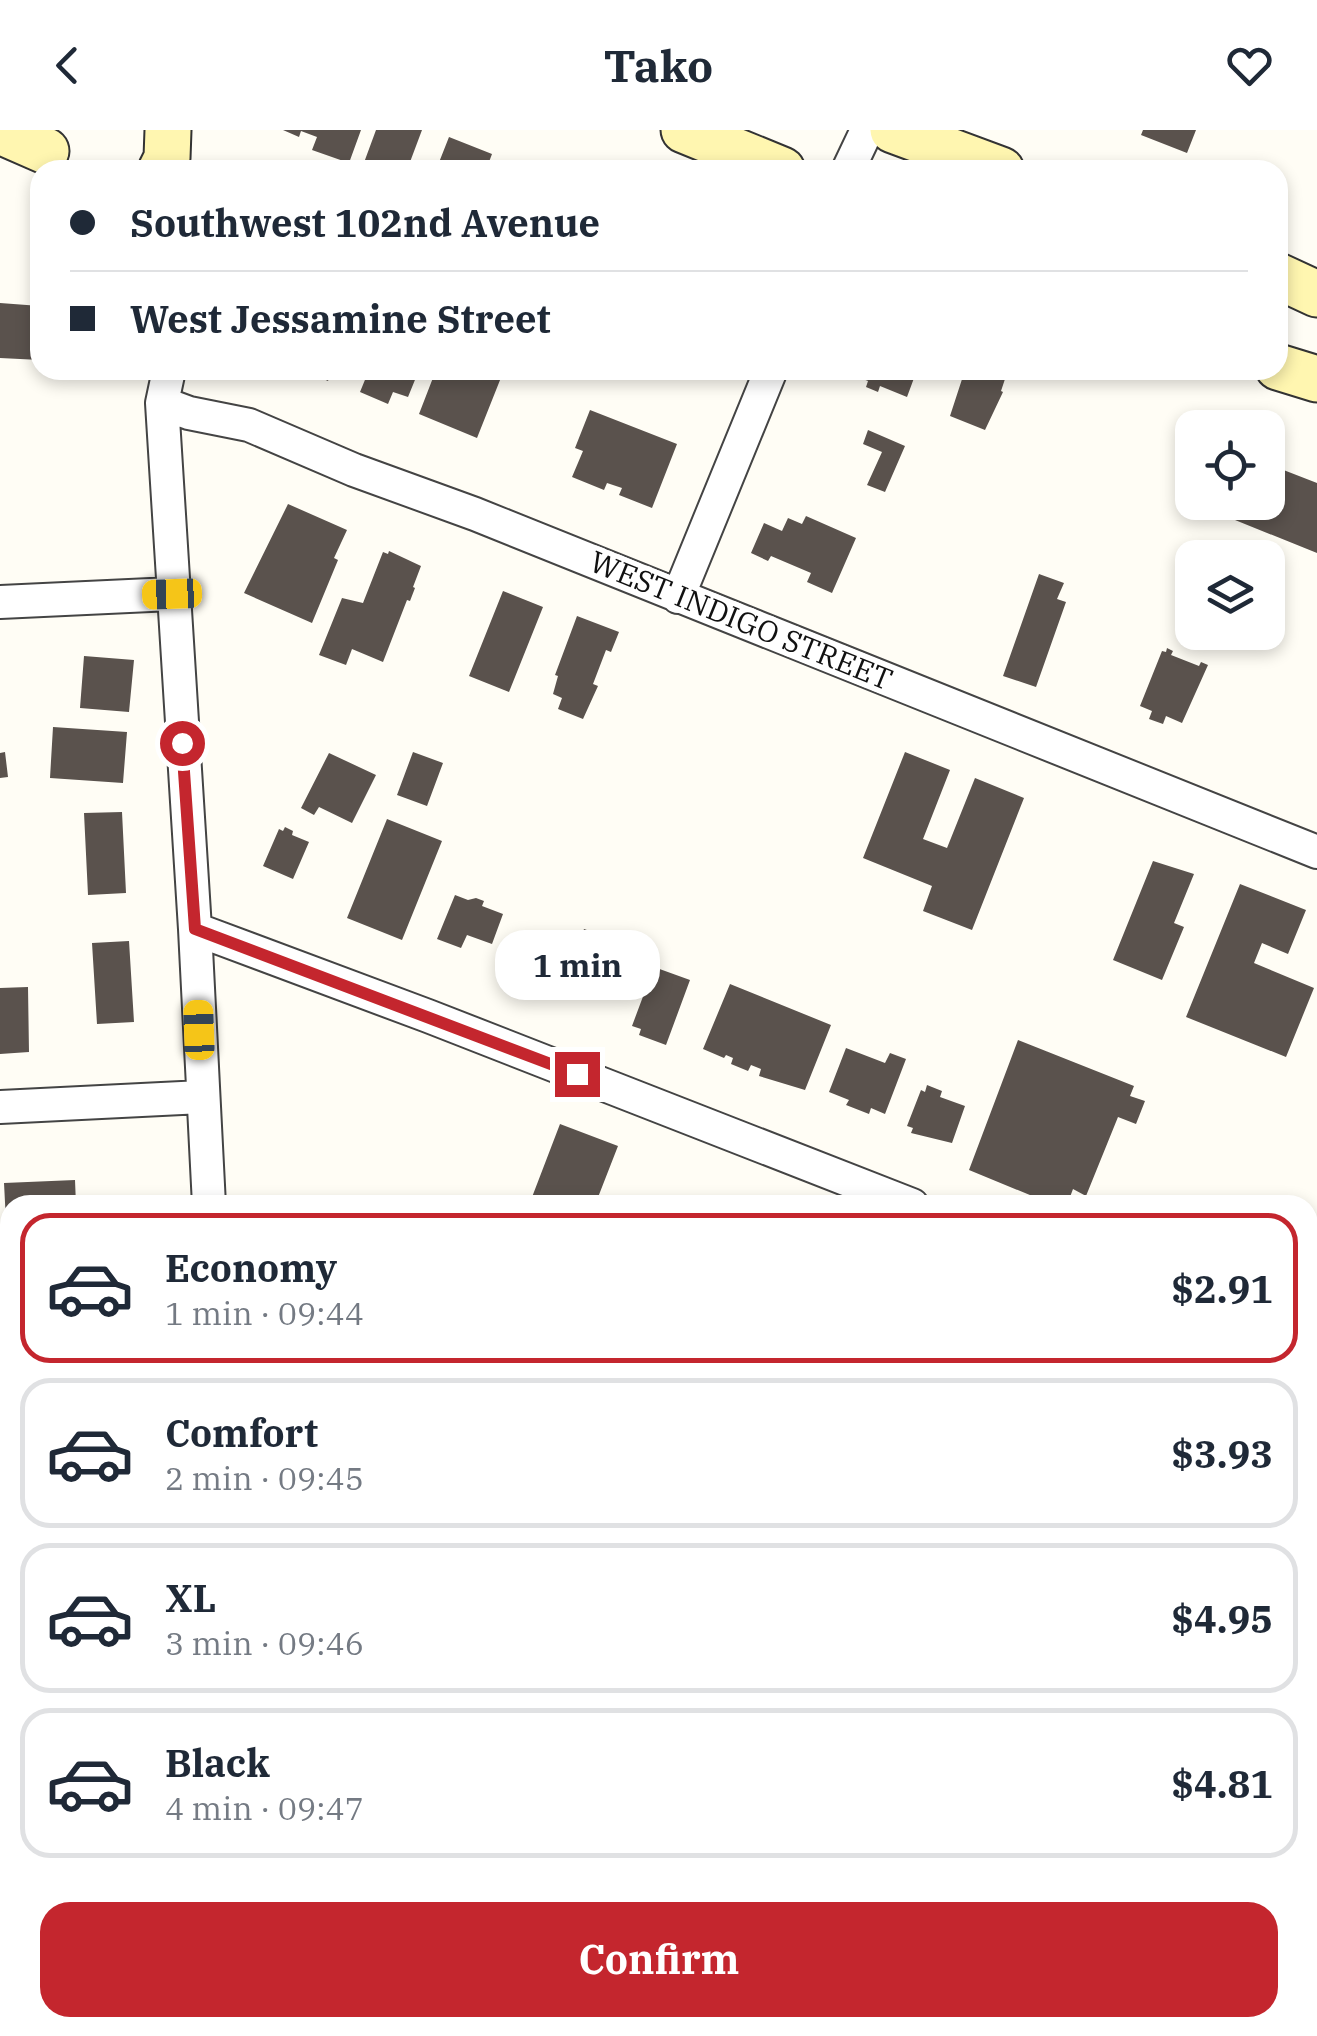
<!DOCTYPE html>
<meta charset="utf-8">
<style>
body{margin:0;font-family:"IBM Plex Serif",serif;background:#f6f6f7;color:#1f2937;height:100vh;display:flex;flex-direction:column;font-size:38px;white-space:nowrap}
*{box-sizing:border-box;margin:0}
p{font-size:32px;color:#747a83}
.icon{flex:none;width:55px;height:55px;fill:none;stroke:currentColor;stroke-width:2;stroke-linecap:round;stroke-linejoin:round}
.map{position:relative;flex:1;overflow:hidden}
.side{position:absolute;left:0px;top:1065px;width:1318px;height:842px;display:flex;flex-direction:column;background:#fff;border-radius:30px 30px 0 0;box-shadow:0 5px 15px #0003}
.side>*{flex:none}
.hud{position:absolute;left:30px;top:30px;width:1258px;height:220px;border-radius:30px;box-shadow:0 5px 15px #0003;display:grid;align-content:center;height:220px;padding:0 40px;background:#fff}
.fabs{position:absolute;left:1175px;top:280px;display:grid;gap:20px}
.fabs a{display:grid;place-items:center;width:110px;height:110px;border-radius:20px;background:#fff;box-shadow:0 5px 15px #0003;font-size:50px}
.end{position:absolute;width:45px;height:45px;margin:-22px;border:12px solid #c4262e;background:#fff;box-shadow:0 0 0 5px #fff}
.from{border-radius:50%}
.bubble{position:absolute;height:70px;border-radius:30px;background:#fff;box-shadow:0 5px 15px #0003;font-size:32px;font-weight:700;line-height:70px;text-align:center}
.car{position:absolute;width:30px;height:60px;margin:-30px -15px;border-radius:12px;box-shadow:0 0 8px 2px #0007;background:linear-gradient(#f5c518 24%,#345 0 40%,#f5c518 0 76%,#345 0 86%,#f5c518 0)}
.hud b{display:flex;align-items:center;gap:35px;height:95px;font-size:38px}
.hud b+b{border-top:2px solid #e0e1e3}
.hud i{width:25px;height:25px;background:#1f2937}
ul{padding:18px 0 0;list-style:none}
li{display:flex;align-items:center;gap:30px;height:150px;margin:0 20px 15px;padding:0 20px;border:5px solid #e0e1e3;border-radius:30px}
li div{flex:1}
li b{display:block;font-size:38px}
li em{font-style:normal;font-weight:700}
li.selected{border-color:#c4262e}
li>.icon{width:90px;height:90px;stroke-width:1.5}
.button{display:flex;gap:20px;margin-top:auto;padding:20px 40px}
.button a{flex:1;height:115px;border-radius:30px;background:#c4262e;color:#fff;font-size:40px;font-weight:700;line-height:115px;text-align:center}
header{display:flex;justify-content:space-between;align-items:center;height:130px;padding:0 40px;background:#fff;font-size:45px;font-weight:700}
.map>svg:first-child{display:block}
</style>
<header><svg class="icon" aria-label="back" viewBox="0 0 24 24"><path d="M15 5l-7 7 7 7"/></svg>Tako<svg class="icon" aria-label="heart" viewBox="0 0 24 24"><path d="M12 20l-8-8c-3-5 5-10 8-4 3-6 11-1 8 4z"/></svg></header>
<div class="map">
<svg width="1317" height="1906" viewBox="0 0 1317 1906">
<rect width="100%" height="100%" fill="#fffdf5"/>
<!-- building -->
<path fill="#5a524d" d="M 283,0 L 361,0 L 349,33 L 312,20 L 317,7 L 301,1 L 299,7 Z
M 376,0 L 422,0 L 407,40 L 362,38 Z
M 1143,0 L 1196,0 L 1187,23 L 1141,5 Z
M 449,7 L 492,24 L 486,40 L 436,40 Z
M 0,173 L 40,176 L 40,230 L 0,228 Z
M 302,240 L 332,240 L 328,251 Z
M 369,240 L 419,240 L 408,267 L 393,262 L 388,274 L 360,262 Z
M 436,240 L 504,240 L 477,308 L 419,284 Z
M 840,240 L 917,240 L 907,267 L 880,256 L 878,262 L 866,257 L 868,251 Z
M 965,240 L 982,240 L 1005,249 L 1001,261 L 1003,262 L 985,300 L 950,286 Z
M 590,280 L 677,314 L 652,378 L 619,365 L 622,358 L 607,353 L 604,360 L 572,347 L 583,321 L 575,318 Z
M 868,300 L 905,316 L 885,362 L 867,355 L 882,322 L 863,314 Z
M 1268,334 L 1317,353 L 1317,423 L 1235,390 L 1242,372 L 1268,372 Z
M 288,374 L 347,400 L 334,428 L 338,430 L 312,493 L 244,463 Z
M 806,386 L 856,408 L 832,463 L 807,452 L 811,443 L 771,426 L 768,431 L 751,423 L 764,393 L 782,401 L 788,388 L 802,394 Z
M 389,421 L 421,436 L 413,457 L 415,458 L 410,471 L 407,470 L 383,532 L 352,519 L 346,535 L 319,525 L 342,468 L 363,473 L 383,422 L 388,424 Z
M 1039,444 L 1064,453 L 1057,469 L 1066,472 L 1036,557 L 1003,546 Z
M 503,461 L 543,477 L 509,562 L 469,546 Z
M 577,486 L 619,502 L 611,522 L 606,520 L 593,554 L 598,556 L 583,589 L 558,579 L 562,568 L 553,564 L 558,546 L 555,545 Z
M 1167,518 L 1173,521 L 1171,525 L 1199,536 L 1201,532 L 1208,535 L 1182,593 L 1166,586 L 1163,594 L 1149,589 L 1152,581 L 1140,576 L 1162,521 L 1166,522 Z
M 84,526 L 134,530 L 129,582 L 80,578 Z
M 53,597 L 127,602 L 123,653 L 50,648 Z
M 5,622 L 8,647 L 0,648 L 0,623 Z
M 413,622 L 443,633 L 427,676 L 397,665 Z
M 905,622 L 950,640 L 923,709 L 947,718 L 975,648 L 1024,668 L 972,800 L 923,781 L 932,756 L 863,728 Z
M 329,623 L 376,645 L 352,693 L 319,677 L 314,685 L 301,678 Z
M 122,682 L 126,763 L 88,765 L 84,683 Z
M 387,689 L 442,711 L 402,810 L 347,788 Z
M 285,697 L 293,701 L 292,705 L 309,712 L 293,749 L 263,736 L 279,699 L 283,701 Z
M 1153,731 L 1194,744 L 1174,793 L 1184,797 L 1162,850 L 1113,830 Z
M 1240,754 L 1306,780 L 1288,824 L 1262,813 L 1254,833 L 1314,858 L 1286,927 L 1186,887 Z
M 455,765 L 468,770 L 476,768 L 484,771 L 482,776 L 503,784 L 492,814 L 467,805 L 461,818 L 437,809 Z
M 584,799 L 622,812 L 604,863 L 585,856 L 583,863 L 564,856 Z
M 129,811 L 134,892 L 97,894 L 92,813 Z
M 654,837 L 690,850 L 666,915 L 639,905 L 641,899 L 632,896 Z
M 730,854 L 831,895 L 805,960 L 759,946 L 761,939 L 751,935 L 748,941 L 731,934 L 733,928 L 726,925 L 724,928 L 703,919 Z
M 28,857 L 29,922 L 0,924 L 0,858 Z
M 1018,910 L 1134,956 L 1130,966 L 1145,971 L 1136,994 L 1118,987 L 1086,1066 L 1073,1059 L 1067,1075 L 1054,1075 L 969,1040 Z
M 846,918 L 885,933 L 890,923 L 906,929 L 885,984 L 871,978 L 869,984 L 846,975 L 849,970 L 829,962 Z
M 927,955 L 942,961 L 940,967 L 965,976 L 952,1013 L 911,1003 L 913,998 L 907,996 L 921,960 L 925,962 Z
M 560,994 L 618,1016 L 595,1075 L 529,1075 Z
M 75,1050 L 76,1075 L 10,1075 L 10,1111 L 7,1111 L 4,1053 Z
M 1308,1095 L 1317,1099 L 1317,1160 L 1308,1156 Z
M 10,1556 L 10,1622 L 0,1622 L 0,1557 Z
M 1308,1713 L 1317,1717 L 1317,1804 L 1308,1800 Z
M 10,1789 L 10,1859 L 0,1859 L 0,1790 Z
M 50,1898 L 92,1898 L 93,1906 L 51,1906 Z
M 378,1898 L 405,1898 L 426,1906 L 374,1906 Z
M 460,1898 L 542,1898 L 538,1906 L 456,1906 Z
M 554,1898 L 655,1898 L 665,1901 L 663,1906 L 550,1906 Z
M 714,1898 L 749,1898 L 745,1906 L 726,1906 L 728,1903 Z
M 765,1898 L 1020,1898 L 1017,1906 L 762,1906 Z"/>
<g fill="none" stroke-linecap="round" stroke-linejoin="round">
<defs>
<path id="lane" d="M 1038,1906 L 1042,1898"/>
<path id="street" d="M 848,40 L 867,0
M 169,240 L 162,273 L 195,799 L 209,1075
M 162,273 L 189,283 L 249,295 L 354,340 L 475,384 L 1317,722
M 678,467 L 771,240
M 0,472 L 172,464
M 195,799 L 428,886 L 912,1075
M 0,977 L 202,967
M 1308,1229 L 1317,1232
M 0,1477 L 10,1476
M 259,1898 L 260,1906
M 1176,1898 L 1223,1902 L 1317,1898"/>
<path id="secondary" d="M 684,0 L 782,40
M 893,0 L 1001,40
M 0,1 L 46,21
M 161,40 L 167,28 L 168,0
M 1278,146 L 1317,164
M 1278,237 L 1317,249
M 1308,1393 L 1317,1371
M 1104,1906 L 1107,1898"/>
</defs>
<!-- lane casing -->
<use href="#lane" stroke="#444" stroke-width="19"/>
<!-- street casing -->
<use href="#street" stroke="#444" stroke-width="36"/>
<!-- secondary casing -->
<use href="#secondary" stroke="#333" stroke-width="49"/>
<!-- lane -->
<use href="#lane" stroke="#fff" stroke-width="15"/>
<!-- street -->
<use href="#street" stroke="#fff" stroke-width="32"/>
<!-- secondary -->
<use href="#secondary" stroke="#fff6b0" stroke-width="45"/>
</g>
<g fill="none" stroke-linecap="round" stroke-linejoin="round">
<!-- route -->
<path stroke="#c4262e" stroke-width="12" d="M 182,613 L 195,799 L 577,944"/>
</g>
<g text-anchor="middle" stroke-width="10" stroke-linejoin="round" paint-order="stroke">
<!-- street labels -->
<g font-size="30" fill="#111" stroke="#fff">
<text transform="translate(741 491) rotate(22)" y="10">WEST INDIGO STREET</text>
</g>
</g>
</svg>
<div class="fabs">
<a><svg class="icon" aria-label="locate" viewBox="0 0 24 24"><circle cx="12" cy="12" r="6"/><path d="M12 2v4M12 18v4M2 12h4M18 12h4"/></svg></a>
<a><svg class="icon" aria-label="layers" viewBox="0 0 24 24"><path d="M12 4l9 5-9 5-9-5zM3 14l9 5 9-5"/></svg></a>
</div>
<i class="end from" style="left:182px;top:613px"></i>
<i class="end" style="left:577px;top:944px"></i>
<div class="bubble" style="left:495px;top:800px;width:165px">1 min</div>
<i class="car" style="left:172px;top:464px;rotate:268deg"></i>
<i class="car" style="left:199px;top:900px;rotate:358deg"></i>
<div class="hud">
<b><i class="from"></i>Southwest 102nd Avenue</b>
<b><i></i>West Jessamine Street</b>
</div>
<section class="side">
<ul>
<li class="selected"><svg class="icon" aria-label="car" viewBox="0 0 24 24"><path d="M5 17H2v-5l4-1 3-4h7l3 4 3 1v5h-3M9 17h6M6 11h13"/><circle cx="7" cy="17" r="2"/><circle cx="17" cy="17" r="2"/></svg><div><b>Economy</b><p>1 min · 09:44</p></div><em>$2.91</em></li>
<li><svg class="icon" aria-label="car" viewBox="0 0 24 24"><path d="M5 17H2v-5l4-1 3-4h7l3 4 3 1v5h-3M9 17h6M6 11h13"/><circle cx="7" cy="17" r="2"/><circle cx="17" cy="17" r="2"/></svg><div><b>Comfort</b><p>2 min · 09:45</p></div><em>$3.93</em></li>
<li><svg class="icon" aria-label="car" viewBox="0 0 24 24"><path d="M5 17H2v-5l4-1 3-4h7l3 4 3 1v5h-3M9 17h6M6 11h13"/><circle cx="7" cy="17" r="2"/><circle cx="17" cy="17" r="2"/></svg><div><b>XL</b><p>3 min · 09:46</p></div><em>$4.95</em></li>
<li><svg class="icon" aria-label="car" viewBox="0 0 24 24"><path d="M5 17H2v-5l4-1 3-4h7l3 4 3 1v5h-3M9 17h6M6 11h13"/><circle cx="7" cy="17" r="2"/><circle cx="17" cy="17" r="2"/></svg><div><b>Black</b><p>4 min · 09:47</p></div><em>$4.81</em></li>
</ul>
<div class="button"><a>Confirm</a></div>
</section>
</div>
